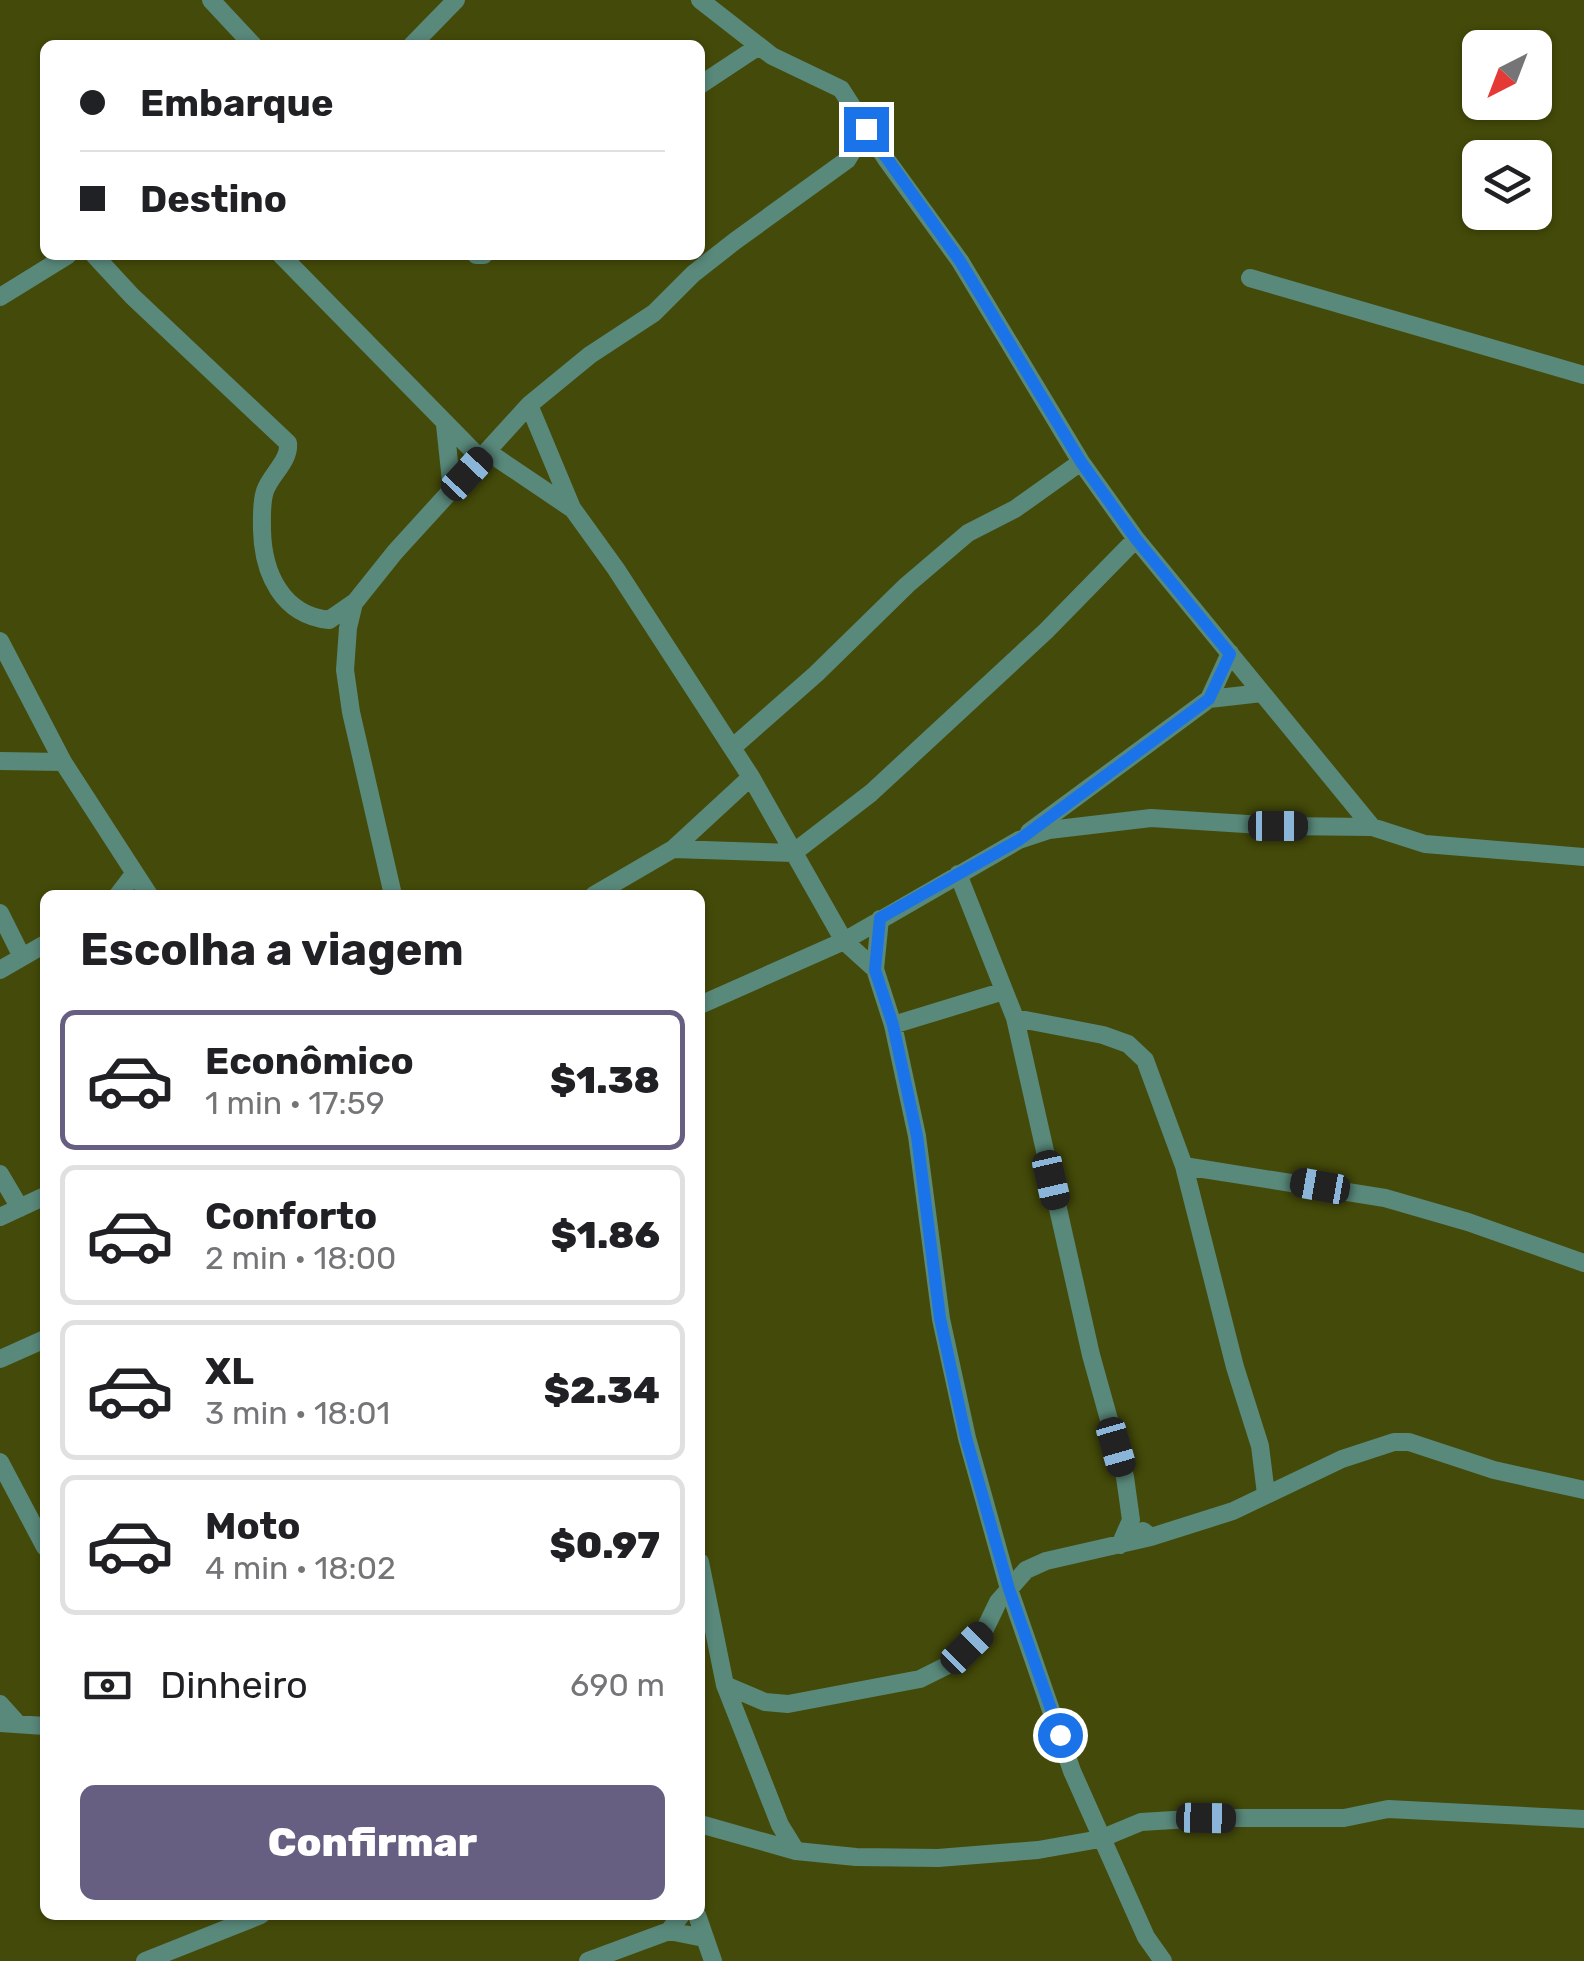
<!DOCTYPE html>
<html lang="pt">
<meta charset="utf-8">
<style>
body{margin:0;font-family:Rubik,sans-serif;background:#f6f6f6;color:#202124;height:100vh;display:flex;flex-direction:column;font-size:38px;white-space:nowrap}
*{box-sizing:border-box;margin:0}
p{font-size:32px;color:#757577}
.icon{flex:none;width:55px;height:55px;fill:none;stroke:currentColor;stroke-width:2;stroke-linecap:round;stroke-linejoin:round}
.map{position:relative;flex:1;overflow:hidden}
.sheet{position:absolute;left:40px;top:890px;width:665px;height:1030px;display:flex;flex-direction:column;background:#fff;border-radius:15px;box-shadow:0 2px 8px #0004}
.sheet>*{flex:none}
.top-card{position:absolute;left:40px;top:40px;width:665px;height:220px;border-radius:15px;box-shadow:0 2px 8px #0004;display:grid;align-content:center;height:220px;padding:0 40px;background:#fff}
.needle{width:65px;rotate:222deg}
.fabs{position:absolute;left:1462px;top:30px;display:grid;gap:20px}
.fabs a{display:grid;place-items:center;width:90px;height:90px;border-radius:15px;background:#fff;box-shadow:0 2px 8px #0004;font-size:50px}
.end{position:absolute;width:45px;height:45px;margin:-22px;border:12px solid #1a73e8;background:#fff;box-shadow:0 0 0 5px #fff}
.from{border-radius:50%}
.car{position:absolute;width:30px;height:60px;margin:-30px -15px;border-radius:12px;box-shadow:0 0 8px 2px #0007;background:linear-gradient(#222 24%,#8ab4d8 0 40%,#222 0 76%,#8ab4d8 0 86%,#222 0)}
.top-card b{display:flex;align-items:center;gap:35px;height:95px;font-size:38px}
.top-card b+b{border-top:2px solid #e0e0e0}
.top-card i{width:25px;height:25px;background:#202124}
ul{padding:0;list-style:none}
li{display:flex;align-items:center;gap:30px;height:140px;margin:0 20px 15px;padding:0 20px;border:5px solid #e0e0e0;border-radius:15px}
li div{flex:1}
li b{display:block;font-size:38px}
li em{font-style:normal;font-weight:800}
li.selected{border-color:#665f82}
li>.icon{width:90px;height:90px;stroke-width:1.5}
h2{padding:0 40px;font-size:45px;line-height:120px}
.pay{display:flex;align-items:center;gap:25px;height:110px;padding:0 40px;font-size:38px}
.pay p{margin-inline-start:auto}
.primary-button{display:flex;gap:20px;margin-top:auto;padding:20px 40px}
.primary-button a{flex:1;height:115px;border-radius:15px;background:#665f82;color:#fff;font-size:40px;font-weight:800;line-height:115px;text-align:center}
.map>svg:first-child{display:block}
</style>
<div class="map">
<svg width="1584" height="1961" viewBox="0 0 1584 1961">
<rect width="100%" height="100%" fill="#444a09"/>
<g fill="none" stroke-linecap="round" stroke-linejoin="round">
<!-- street -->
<path stroke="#59897b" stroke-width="18" d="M 211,0 L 253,45
M 700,0 L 772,56 L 841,89 L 886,159 L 960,261 L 1081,462 L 1136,539 L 1372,827
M 412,45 L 456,0
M 700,85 L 759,46
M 94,255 L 132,296 L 288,443 C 290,461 271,474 265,491 C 261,503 262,517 262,530 C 263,573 282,615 329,620 L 355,602 L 395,552 L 529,405 L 590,355 L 654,313 L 693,274 L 735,241 L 847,160 L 866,129
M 281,255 L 481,459
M 476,255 L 484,255
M 1250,278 L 1584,375
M 0,297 L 68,255
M 529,405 L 572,508 L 616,569 L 751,777 L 844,941 L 875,969
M 445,425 L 452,490
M 488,452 L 571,508
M 354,603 L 348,628 L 345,670 L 351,712 L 393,895
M 0,641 L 63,762 L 149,895
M 1209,699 L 1262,693
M 732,748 L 816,674 L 907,585 L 968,533 L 1015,509 L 1081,462
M 0,761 L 63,762
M 1029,832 L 1209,699 L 1230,653
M 673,849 L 793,853 L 871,793 L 1046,631 L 1136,539
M 958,874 L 1015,1018 L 1091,1355 L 1125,1477 L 1131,1520 L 1120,1545
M 118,895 L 134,874
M 594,895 L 673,849 L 751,777
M 0,913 L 22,957
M 880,919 L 875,969 L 893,1025 L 917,1136 L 941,1319 L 967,1438 L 1009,1589 L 1072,1771 L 1146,1937 L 1163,1961
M 0,970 L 45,944
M 700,1005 L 844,941 L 1019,840 L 1049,830 L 1151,818 L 1278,826 L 1372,827 L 1425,844 L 1584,857
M 1015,1018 L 1103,1035 L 1128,1044 L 1145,1060 L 1184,1166 L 1235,1367 L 1260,1446 L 1266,1494
M 893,1025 L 1004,991
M 1184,1166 L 1385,1198 L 1468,1222 L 1584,1263
M 0,1174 L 20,1208
M 0,1217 L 45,1196
M 0,1359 L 45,1339
M 0,1462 L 45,1547
M 1143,1531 L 1151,1537 L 1233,1511 L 1342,1459 L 1394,1442 L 1409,1442 L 1494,1470 L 1584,1490
M 700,1562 L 725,1685 L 780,1825 L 796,1851
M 725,1685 L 765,1702 L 788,1704 L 920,1679 L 950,1664 L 984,1631 L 998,1602 L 1026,1570 L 1046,1561 L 1151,1537
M 0,1704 L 17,1723
M 0,1723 L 45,1726
M 700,1824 L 796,1851 L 856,1857 L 938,1858 L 1038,1850 L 1100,1839 L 1141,1822 L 1206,1818 L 1344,1818 L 1388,1809 L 1584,1819
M 697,1915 L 713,1961
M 669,1931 L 681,1915
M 145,1961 L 261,1915
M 588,1961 L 669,1931 L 704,1938"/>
</g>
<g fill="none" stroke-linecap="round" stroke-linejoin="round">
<!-- route -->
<path stroke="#1a73e8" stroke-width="12" d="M 866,129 L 960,261 L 1081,462 L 1136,539 L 1230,654 L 1209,699 L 1019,840 L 880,918 L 875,970 L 893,1025 L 917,1136 L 940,1318 L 966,1438 L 1009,1589 L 1060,1735"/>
</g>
</svg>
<div class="fabs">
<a><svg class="needle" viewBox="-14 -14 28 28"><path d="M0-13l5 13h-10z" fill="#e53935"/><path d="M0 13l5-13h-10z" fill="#757577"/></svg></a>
<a><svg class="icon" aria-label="layers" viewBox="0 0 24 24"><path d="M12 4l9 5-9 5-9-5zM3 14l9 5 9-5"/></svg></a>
</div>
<i class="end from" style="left:1060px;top:1735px"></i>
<i class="end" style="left:866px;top:129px"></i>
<i class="car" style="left:467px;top:474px;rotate:43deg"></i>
<i class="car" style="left:1278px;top:826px;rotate:90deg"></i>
<i class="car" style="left:1051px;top:1180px;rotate:167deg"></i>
<i class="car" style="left:1320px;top:1186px;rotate:280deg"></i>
<i class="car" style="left:1116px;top:1447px;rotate:164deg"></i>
<i class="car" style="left:967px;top:1648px;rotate:45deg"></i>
<i class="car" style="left:1206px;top:1818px;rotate:91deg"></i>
<div class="top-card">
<b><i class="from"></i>Embarque</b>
<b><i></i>Destino</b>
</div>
<section class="sheet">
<h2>Escolha a viagem</h2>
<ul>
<li class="selected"><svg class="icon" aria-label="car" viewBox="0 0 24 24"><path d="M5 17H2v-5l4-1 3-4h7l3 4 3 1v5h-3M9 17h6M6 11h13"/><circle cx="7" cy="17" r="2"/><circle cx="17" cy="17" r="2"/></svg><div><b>Econômico</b><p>1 min · 17:59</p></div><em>$1.38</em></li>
<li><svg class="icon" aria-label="car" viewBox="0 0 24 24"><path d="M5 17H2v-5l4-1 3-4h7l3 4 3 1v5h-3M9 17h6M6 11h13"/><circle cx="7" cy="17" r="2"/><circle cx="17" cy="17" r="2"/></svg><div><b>Conforto</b><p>2 min · 18:00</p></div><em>$1.86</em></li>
<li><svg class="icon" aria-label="car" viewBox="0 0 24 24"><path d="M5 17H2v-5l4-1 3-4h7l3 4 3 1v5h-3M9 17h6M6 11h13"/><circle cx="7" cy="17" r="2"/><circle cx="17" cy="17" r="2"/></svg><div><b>XL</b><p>3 min · 18:01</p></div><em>$2.34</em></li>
<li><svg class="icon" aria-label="car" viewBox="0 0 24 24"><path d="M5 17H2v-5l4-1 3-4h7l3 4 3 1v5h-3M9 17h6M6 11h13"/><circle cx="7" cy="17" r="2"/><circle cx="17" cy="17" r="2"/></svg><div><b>Moto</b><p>4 min · 18:02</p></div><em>$0.97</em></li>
</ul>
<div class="pay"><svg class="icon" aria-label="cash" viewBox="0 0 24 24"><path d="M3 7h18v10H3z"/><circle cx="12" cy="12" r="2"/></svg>Dinheiro<p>690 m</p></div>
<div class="primary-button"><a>Confirmar</a></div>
</section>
</div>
